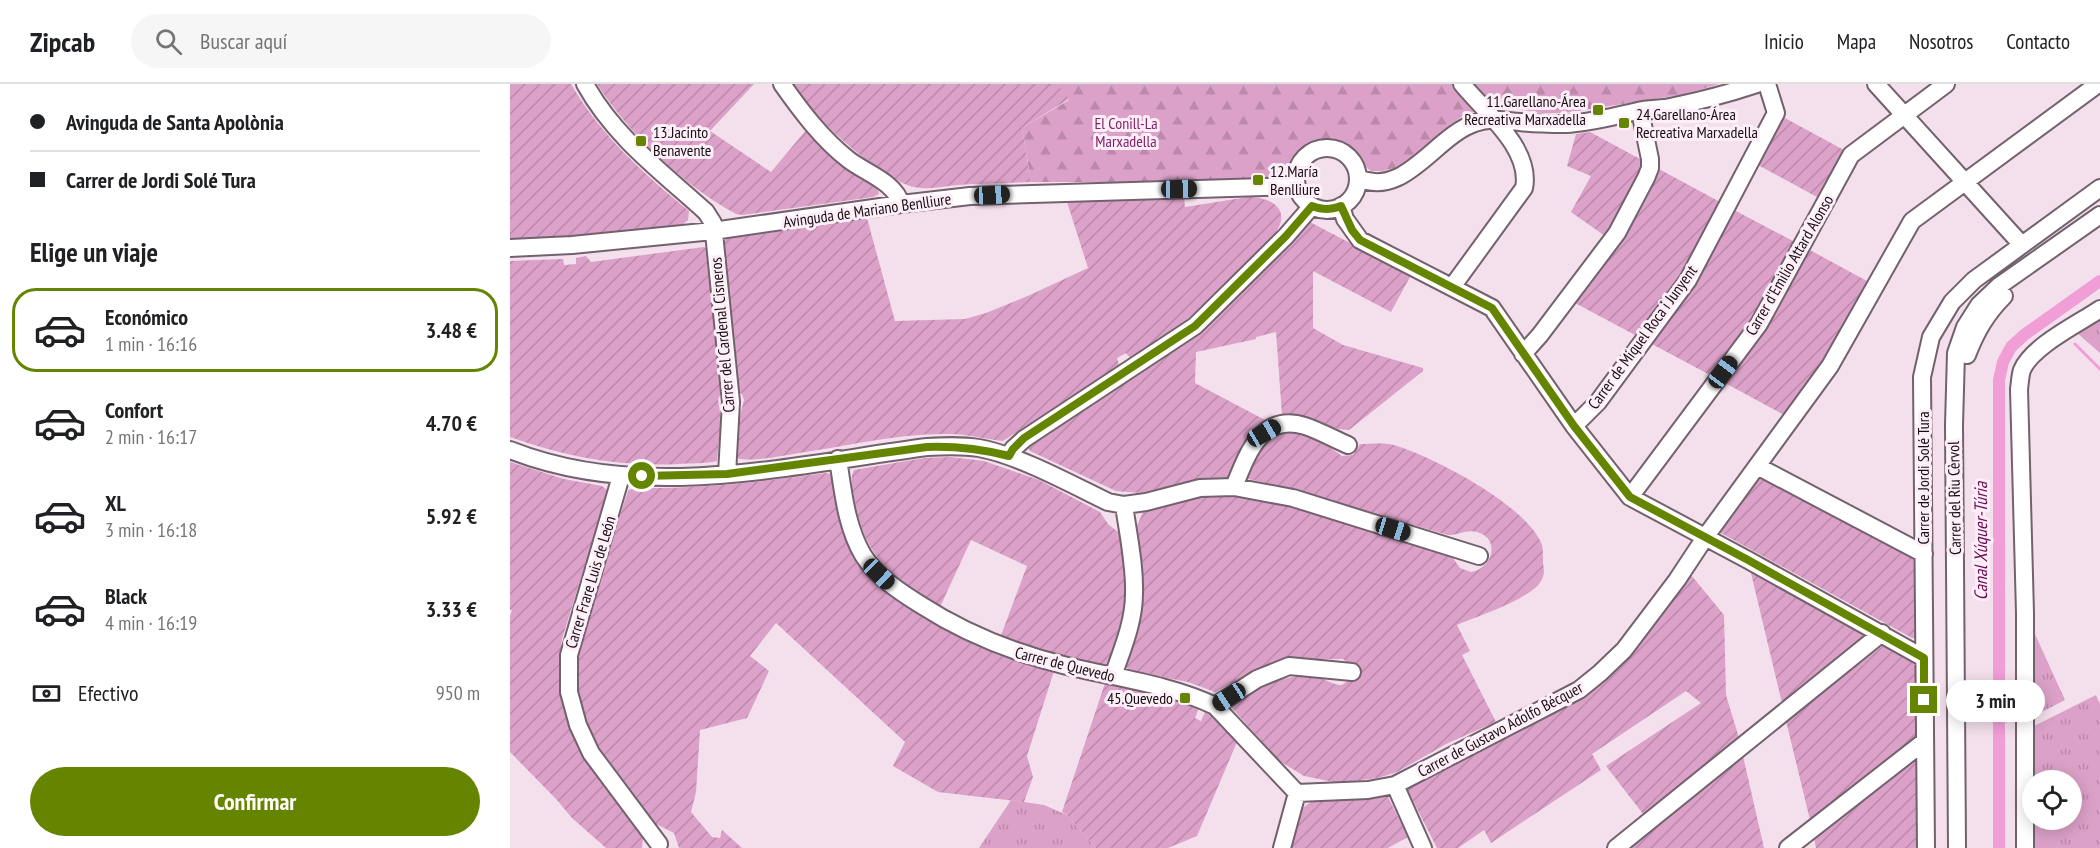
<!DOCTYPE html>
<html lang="es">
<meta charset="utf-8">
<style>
body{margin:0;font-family:"PT Sans Narrow",sans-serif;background:#f6f6f6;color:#202124;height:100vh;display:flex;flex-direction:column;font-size:22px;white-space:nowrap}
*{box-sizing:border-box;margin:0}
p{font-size:20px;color:#757577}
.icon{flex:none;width:33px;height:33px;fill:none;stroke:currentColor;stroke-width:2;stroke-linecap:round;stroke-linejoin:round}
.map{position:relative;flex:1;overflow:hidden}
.sheet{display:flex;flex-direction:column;background:#fff;width:510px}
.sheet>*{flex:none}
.banner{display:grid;align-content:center;height:132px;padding:0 30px;background:#fff}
.fabs{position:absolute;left:1512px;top:686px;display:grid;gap:12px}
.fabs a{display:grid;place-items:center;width:60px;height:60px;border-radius:50%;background:#fff;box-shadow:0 3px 15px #0003;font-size:30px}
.end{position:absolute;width:27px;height:27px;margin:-14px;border:8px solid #658500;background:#fff;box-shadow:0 0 0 3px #fff}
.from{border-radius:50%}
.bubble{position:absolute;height:42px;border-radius:21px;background:#fff;box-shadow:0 3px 15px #0003;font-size:20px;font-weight:600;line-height:42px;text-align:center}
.car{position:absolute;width:18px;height:36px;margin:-18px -9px;border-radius:8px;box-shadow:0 0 4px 2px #0007;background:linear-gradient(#222 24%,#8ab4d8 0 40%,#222 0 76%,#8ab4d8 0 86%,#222 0)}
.banner b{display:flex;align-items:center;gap:21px;height:57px;font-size:22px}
.banner b+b{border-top:2px solid #e0e0e0}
.banner i{width:15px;height:15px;background:#202124}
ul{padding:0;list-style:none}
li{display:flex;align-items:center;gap:18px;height:84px;margin:0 12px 9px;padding:0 18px;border:3px solid transparent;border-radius:24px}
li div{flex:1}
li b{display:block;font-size:22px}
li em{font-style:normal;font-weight:600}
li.selected{border-color:#658500}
li>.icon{width:54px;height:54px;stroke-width:1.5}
h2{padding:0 30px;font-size:27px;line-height:72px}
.pay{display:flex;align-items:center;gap:15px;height:66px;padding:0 30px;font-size:22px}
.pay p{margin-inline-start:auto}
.button{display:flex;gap:12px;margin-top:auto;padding:12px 30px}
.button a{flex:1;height:69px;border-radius:36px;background:#658500;color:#fff;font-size:24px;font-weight:600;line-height:69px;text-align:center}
header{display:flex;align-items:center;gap:36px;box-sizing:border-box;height:84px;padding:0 30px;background:#fff;border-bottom:2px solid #e0e0e0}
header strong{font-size:28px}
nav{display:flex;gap:33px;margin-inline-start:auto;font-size:21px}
.search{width:420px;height:54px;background:#f6f6f6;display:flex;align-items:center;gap:15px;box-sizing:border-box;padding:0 21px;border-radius:33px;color:#757577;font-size:22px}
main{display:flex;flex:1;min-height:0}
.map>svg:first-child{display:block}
</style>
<header>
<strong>Zipcab</strong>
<div class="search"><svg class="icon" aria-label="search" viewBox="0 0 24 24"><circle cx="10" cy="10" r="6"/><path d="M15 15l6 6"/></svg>Buscar aquí</div>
<nav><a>Inicio</a><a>Mapa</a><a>Nosotros</a><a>Contacto</a></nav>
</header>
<main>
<section class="sheet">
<div class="banner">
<b><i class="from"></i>Avinguda de Santa Apolònia</b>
<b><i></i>Carrer de Jordi Solé Tura</b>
</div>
<h2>Elige un viaje</h2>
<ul>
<li class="selected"><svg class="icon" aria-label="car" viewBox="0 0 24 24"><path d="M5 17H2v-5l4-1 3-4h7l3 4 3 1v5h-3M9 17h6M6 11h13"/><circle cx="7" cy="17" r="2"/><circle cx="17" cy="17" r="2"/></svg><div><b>Económico</b><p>1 min · 16:16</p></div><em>3.48 €</em></li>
<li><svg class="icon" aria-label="car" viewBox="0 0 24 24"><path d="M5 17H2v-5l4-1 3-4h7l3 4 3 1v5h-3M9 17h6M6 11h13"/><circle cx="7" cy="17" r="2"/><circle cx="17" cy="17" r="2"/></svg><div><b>Confort</b><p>2 min · 16:17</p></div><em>4.70 €</em></li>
<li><svg class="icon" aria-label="car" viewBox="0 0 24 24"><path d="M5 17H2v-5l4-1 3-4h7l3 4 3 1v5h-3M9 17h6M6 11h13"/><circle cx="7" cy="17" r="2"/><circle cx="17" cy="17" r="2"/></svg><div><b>XL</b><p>3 min · 16:18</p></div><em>5.92 €</em></li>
<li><svg class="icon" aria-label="car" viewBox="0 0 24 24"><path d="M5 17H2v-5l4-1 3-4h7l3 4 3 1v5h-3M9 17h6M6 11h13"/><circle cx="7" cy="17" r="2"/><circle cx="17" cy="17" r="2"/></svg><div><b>Black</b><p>4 min · 16:19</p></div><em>3.33 €</em></li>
</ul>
<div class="pay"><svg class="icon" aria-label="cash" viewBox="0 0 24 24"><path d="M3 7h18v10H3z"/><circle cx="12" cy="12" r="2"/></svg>Efectivo<p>950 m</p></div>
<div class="button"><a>Confirmar</a></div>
</section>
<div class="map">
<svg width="1590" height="764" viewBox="0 0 1590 764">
<defs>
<pattern id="grass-tufts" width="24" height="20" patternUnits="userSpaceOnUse" patternTransform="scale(1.5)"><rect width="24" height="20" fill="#dca1c8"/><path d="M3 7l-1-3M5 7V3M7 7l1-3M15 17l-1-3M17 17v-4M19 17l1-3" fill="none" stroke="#bc89ab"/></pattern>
<pattern id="forest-firs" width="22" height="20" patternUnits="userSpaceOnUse" patternTransform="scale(1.5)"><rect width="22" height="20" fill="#dca1c8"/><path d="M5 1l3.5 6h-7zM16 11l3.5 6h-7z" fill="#bc89ab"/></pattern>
<pattern id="garden-furrows" width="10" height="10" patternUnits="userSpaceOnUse" patternTransform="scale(1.5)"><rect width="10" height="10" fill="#dca1c8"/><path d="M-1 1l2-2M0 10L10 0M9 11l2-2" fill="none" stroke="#bc89ab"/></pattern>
</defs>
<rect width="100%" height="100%" fill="#f3e0ec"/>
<!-- grass -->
<path fill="url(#grass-tufts)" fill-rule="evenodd" d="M 1590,234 L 1590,269 L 1567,249 Z
M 1519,537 L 1555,616 L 1520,634 Z
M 1586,611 L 1590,620 L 1590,764 L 1520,764 L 1520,644 ZM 1522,696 L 1562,696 L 1562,735 L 1522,735 Z
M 501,716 L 534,721 L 557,731 L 586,764 L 469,764 Z"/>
<!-- forest -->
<path fill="url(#forest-firs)" d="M 547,0 L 1209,0 L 1176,10 L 1055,29 L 1030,29 L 1004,24 L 957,29 L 934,45 L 902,73 L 888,83 L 872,87 L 861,87 L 852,80 L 840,65 L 828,58 L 816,56 L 804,58 L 786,73 L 777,94 L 663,98 L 521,98 L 512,44 L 559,16 Z"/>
<!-- garden -->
<path fill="url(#garden-furrows)" d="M 0,0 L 61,0 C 91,52 133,89 179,127 L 178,136 L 172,141 L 70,153 L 0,157 Z
M 87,0 L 244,0 L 200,47 L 261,88 L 297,45 L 328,76 L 368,105 L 369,110 L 363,113 L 233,131 L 226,130 C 173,101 119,50 87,0 Z
M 283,0 L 547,0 L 559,15 L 512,44 L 521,98 C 497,99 472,99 448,101 C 436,102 423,105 412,104 C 398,104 385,95 374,88 C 338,64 307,36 283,0 Z
M 1273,33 L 1334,66 L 1307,113 L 1248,81 Z
M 1080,48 L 1132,76 L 1132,86 L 1095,152 L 1061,128 L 1081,92 L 1057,82 L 1066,50 Z
M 1149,85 L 1210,118 L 1170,190 L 1125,251 L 1065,219 C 1096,178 1132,135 1149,85 Z
M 738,113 C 757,113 780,122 768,145 C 762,157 747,169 737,179 C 715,200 694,223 670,241 C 654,253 636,264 620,274 L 616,269 L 607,274 L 609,281 L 493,357 C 475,355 457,350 439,350 C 389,349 338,362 289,369 C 276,371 234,380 226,373 L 229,335 L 234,316 L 232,310 L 225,305 L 213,158 L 216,155 L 357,134 L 385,237 L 455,235 L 476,229 L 520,211 L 578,184 L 557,118 L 674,114 L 675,123 Z
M 1224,126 L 1283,157 L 1246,227 L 1200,291 L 1140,259 L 1187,195 Z
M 800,138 L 901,191 L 881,228 L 803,187 L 803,244 L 833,261 L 913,284 L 913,287 L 839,346 C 815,346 796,329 772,331 L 766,248 L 746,253 L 746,255 L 686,268 L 685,299 L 757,337 C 737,351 728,368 720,392 L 717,394 L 679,397 L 630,409 L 606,407 L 520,367 L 518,363 L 522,359 L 713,224 Z
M 194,163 L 199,166 L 212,308 L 208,315 L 211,335 L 207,377 C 195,380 181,379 169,380 C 110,383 56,373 0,353 L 0,177 L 53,175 L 54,181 L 66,180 L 66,174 L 76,172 L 81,178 Z
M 1298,165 L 1357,197 L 1313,278 L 1274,331 L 1215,299 Z
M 782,348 C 801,352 816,360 832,372 L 843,371 L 850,360 C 862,360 876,358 887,362 C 925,374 1018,422 1032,461 C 1033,466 1033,474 1033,479 C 1034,485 1035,491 1031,497 C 1021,515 968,532 947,541 L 960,567 L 952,571 L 986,638 L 938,659 L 887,688 L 868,694 L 828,699 L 794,692 L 768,676 L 721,623 L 723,617 C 750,603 774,589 805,593 C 815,594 822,601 832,601 L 841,594 L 841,582 L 833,575 L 774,576 L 759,580 L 705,608 L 678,598 L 620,587 L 616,583 L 631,522 L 632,507 L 626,444 L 633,428 L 637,425 L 690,412 L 716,410 L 738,413 L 788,424 L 940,470 L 950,484 L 961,488 C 984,484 990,454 967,448 C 957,445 948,451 938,451 L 769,402 L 738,395 C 736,373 759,348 782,348 Z
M 441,373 L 474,377 L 529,396 L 590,428 L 598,440 L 608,448 C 618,484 618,518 606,554 C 603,562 602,572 596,580 L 588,581 L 490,554 L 517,482 L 461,456 L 430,523 C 384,492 355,476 345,418 C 343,407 339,395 344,386 L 414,374 Z
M 0,378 L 54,395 L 92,402 L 97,406 L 97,411 L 52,555 C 39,644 83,686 133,753 L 132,764 L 96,764 L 62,734 L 47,716 L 0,668 L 0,532 L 2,526 L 0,526 Z
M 316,389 L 320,390 L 323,395 L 332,437 L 399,523 L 441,549 L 488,571 L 544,587 L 517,672 L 523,693 L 514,718 L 428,708 L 383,682 L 395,658 L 266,539 L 240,572 L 259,587 L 237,634 L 190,646 L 186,708 L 181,728 L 202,753 L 210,754 L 212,746 L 232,764 L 169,764 L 164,749 L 146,740 L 89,663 L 72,627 L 68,605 L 66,588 L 71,555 L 116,413 L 118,407 L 123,404 C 188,405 252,398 316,389 Z
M 1250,390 L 1408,474 L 1408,552 L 1406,554 L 1402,554 L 1211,449 L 1211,444 Z
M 1240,485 L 1354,548 L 1356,551 L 1272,619 Z
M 1177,486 L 1214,531 L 1216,611 L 1229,654 L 1133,730 L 1096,682 L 1191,619 L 1176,607 L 1082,670 L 1091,686 L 981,759 L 974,746 L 948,764 L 927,764 L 898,707 L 898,703 L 1039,632 L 1060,618 Z
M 1375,560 L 1408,579 L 1407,651 L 1300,736 L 1276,637 Z
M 595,599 L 643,607 L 690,621 L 685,634 L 691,637 L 696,626 L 702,630 L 727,658 L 687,752 L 658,764 L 586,764 L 557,731 L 552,728 Z
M 1233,672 L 1254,764 L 1116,764 Z
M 1403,677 L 1409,680 L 1409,762 L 1407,764 L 1306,764 L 1304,754 Z
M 877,711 L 898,753 L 878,764 L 778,764 L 791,725 L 801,718 L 813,715 L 831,716 Z"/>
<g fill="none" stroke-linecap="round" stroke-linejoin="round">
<!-- stream -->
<path stroke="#f19ed6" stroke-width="3" d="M 1565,260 L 1590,285"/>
<!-- canal -->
<path stroke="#f19ed6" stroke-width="12" d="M 1489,764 L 1489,296 L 1493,278 L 1501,263 L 1514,251 L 1590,197"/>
<defs>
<path id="minor" d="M 75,0 C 104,53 152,88 196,128 L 203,139 L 221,318 L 217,390
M 272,0 C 291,27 312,55 339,76 C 356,89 385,98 391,120
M 1366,0 L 1512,161
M786 95a31 31 0 1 1 62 0a31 31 0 1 1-62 0Z
M 848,94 C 895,115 925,52 965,39 C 981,33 994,37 1010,38 C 1025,40 1041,40 1056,40 C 1080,39 1104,32 1128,27 C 1136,25 1146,25 1155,24 C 1186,18 1217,10 1247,0
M 831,122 L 835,135 L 850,156 L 982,224 L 1064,342 L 1120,413 L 1238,476 L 1414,574
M 0,164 L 62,161 L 203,147 L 391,120 L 460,112 L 787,102
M 942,203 L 1014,104 C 1022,65 975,28 952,0
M 1013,270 L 1030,251 L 1107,149 L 1136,94 L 1140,84 L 1140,75 L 1130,27
M 1457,271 C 1466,248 1476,230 1494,212
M 1064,342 L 1088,318 L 1178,196 L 1266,29 L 1257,0
M 0,366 C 134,419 280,381 417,363 C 434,362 451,361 469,364 C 508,371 561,400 598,418 L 614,421 L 636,418 L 690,404 L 724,403 L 783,414 L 969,472
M 499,372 L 503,365 L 514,355 L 685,242 L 776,152 L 802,122
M 328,375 C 333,407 336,442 353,471 C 366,492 390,508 411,521 C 456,550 504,569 557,582 C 606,594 659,600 705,622 L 787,709 L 772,764
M 1247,382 L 1414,470
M 111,392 L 59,571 L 59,608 L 68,641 L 81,669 L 149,760
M 724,403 C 737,371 751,328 795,342 C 810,347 824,355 838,361
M 1120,413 L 1249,240 L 1341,71 L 1436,0
M 603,592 C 612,566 624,538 624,510 C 625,481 618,450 614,421
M 705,622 L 747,595 L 779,582 L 842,588
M 885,701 L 913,764
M 787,709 L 858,706 L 885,701 L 1069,606 L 1090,589 L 1114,566 L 1167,496 L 1196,452 L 1320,282 L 1402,137 L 1588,0
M 1106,764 L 1372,549
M 1278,764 L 1415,657
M 1416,764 L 1412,293 L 1421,253 L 1442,218 L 1464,196 L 1590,104
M 1447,764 L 1444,341 L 1446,269 L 1455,243 L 1469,221 L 1489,202 L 1590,131
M 1515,764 L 1515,529 L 1509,305 C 1510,299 1510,292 1512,286 C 1522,262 1568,240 1590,225"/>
</defs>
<!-- minor casing -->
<use href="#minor" stroke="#73626d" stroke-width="20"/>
<!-- minor -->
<use href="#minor" stroke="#fff" stroke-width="16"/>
</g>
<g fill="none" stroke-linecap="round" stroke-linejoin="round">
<!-- route -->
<path stroke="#658500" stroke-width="8" d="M 132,392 L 217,390 L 417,363 C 446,362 471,365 499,372 L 503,365 L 514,354 L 685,242 L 776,152 L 802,122 C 813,126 820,126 831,122 L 842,146 L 850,156 L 982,224 L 1064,342 L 1120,413 L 1238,476 L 1414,574 L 1414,616"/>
</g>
<!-- markers -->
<g fill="#658500" stroke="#feeef8" stroke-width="2">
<rect x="1082" y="20" width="12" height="12" rx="3"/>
<rect x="1108" y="33" width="12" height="12" rx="3"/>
<rect x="125" y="51" width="12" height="12" rx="3"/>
<rect x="742" y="90" width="12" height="12" rx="3"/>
<rect x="669" y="608" width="12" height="12" rx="3"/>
</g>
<g text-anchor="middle" stroke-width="6" stroke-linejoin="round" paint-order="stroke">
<!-- poi labels -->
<g font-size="16" fill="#150f13" stroke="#feeef8" text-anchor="start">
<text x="1076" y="23" text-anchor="end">11.Garellano-Área<tspan x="1076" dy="18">Recreativa Marxadella</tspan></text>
<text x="1126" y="36">24.Garellano-Área<tspan x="1126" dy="18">Recreativa Marxadella</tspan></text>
<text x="143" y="54">13.Jacinto<tspan x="143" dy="18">Benavente</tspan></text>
<text x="760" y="93">12.María<tspan x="760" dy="18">Benlliure</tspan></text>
<text x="663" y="620" text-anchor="end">45.Quevedo</text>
</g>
<!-- park labels -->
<g font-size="16" fill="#812269" stroke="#feeef8">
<text x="616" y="45">El Conill-La<tspan x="616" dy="18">Marxadella</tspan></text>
</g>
<!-- street labels -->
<g font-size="16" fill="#150f13" stroke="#feeef8">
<text transform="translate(357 126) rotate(-8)" y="6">Avinguda de Mariano Benlliure</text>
<text transform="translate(1279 181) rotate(-60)" y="6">Carrer d'Emilio Attard Alonso</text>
<text transform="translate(212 251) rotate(-95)" y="6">Carrer del Cardenal Cisneros</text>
<text transform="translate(1132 253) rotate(-54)" y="6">Carrer de Miquel Roca i Junyent</text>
<text transform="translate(1413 394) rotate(-90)" y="6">Carrer de Jordi Solé Tura</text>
<text transform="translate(1444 414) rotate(-91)" y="6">Carrer del Riu Cèrvol</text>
<text transform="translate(80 498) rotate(-73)" y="6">Carrer Frare Luis de León</text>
<text transform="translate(555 580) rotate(14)" y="6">Carrer de Quevedo</text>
<text transform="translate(990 645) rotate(-28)" y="6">Carrer de Gustavo Adolfo Bécquer</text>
</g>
<!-- water labels -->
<g font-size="18" font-style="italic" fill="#6e0b58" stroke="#feeef8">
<text transform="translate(1471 457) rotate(-90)" y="6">Canal Xúquer-Túria</text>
</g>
</g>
</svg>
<div class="fabs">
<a><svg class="icon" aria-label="locate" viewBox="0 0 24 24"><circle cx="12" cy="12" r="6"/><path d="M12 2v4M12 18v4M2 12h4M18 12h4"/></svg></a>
</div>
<i class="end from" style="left:132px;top:392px"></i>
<i class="end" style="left:1414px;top:616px"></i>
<div class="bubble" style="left:1436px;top:596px;width:99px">3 min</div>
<i class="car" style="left:669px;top:105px;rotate:89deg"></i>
<i class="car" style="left:482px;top:111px;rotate:87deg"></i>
<i class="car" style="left:1213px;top:288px;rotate:37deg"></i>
<i class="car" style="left:754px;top:349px;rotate:60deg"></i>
<i class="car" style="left:883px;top:445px;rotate:107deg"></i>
<i class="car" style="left:369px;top:490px;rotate:134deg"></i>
<i class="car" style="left:719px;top:613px;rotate:237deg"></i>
</div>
</main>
